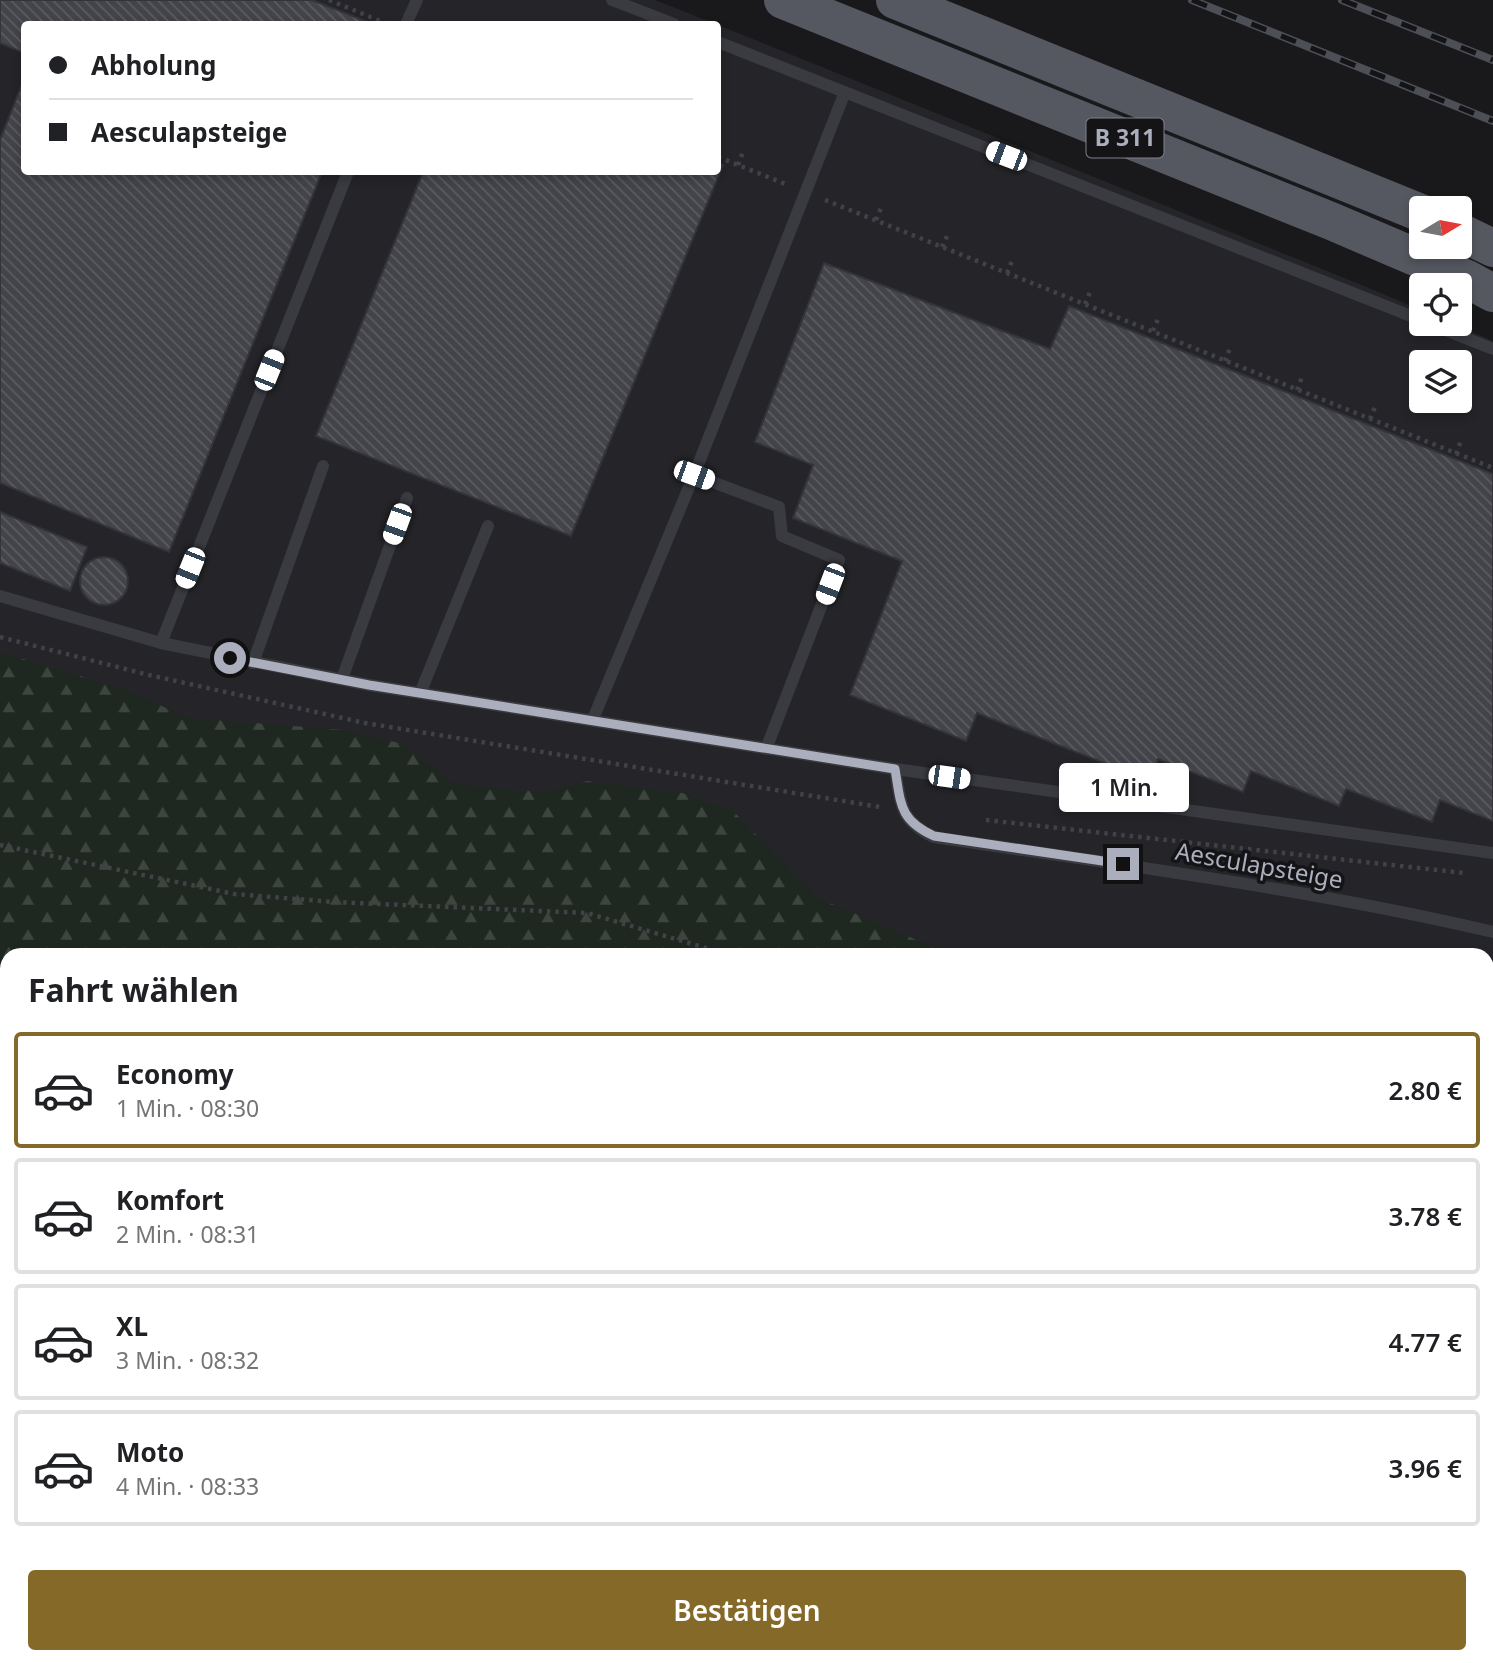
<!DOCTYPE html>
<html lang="de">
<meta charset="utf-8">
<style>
body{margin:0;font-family:"Noto Sans",sans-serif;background:#f6f6f6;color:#202124;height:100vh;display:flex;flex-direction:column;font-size:26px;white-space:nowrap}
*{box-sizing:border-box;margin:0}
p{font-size:23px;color:#757577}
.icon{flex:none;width:38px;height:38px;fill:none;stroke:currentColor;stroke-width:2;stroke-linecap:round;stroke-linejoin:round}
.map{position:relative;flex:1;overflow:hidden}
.drawer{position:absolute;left:0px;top:948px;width:1494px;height:716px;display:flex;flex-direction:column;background:#fff;border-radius:21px 21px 0 0;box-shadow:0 4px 10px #0003}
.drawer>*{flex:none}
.guide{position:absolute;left:21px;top:21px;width:700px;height:154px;border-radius:7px;box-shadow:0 4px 10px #0003;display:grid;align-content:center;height:154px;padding:0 28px;background:#fff}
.needle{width:46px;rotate:80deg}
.controls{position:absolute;left:1409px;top:196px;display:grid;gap:14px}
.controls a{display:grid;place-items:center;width:63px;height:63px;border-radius:7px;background:#fff;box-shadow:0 4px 10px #0003;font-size:35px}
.end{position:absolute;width:32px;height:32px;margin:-16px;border:9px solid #abafbd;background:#111;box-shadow:0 0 0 4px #111}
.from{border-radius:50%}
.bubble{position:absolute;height:49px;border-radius:7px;background:#fff;box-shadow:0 4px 10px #0003;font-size:23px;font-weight:600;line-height:49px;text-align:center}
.car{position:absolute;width:21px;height:42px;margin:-21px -10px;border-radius:9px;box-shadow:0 0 5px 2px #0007;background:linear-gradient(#fff 24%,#345 0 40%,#fff 0 76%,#345 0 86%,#fff 0)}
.guide b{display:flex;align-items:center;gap:24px;height:66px;font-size:26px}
.guide b+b{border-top:2px solid #e0e0e0}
.guide i{width:18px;height:18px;background:#202124}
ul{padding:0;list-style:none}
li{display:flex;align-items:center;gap:21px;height:116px;margin:0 14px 10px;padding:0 14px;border:4px solid #e0e0e0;border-radius:7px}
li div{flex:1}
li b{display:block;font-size:26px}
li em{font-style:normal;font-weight:600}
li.current{border-color:#846928}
li>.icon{width:63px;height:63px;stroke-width:1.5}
h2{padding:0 28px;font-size:32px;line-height:84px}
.primary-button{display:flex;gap:14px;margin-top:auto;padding:14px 28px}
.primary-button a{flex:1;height:80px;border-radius:7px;background:#846928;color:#fff;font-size:28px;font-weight:600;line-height:80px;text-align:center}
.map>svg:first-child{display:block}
</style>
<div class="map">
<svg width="1493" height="1663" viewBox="0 0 1493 1663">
<defs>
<pattern id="forest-firs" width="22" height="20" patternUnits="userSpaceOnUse" patternTransform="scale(1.75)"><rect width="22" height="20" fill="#1e2820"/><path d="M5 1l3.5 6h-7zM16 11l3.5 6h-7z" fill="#3c453e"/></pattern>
<pattern id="building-back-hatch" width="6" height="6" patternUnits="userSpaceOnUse" patternTransform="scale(1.75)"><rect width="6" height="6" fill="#434449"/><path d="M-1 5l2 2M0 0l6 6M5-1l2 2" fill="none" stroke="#5b5c61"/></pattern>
</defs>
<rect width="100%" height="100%" fill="#19191c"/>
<!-- built -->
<path fill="#252529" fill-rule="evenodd" d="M 0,0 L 655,0 L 716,24 L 24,24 L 24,172 L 718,172 L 718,25 L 1364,286 L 1421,310 L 1421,324 L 1453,324 L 1493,341 L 1493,1193 L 1488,1190 L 1488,956 L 899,955 L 0,689 ZM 1421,362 L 1460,362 L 1460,401 L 1421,401 Z"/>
<!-- green -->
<path fill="#1e2820" d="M 1488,1308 L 1493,1312 L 1493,1663 L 1178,1663 L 1172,1657 L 1488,1657 Z"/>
<!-- forest -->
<path fill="url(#forest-firs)" d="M 0,652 L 124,689 L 188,718 L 343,730 L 399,743 L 456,784 L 539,792 L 588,781 L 682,793 L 733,811 L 818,898 L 952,955 L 7,956 L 7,1657 L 1111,1657 L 1117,1663 L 0,1663 Z"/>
<!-- building -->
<path fill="url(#building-back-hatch)" stroke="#333338" stroke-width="2" d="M 0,0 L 312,0 L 373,24 L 24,24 L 24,53 L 0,43 Z
M 24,79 L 24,172 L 322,172 L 169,552 L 0,483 L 0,140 Z
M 718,163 L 723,165 L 571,536 L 316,436 L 423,172 L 718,172 Z
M 824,263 L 1050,349 L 1069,306 L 1493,474 L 1493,821 L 1440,800 L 1432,822 L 1346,789 L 1339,806 L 1251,771 L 1243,792 L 1158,759 L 1150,781 L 977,713 L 966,741 L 850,695 L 902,561 L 793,518 L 813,465 L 755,442 Z
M 0,512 L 87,547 L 70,591 L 0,563 Z
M80 581a24 24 0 1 1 48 0a24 24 0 1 1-48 0Z"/>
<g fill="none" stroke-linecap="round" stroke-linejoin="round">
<!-- path -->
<path stroke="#404248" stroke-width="4.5" stroke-dasharray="3.5 5" stroke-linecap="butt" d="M 329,0 L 385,23
M 718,157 L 788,185
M 738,165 L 743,152
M 825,200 L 1493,468
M 876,220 L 881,208
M 942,247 L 948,234
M 1007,273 L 1012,261
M 1085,304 L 1090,292
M 1153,331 L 1158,319
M 1225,361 L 1230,348
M 1297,390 L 1302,377
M 1370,419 L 1375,407
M 1456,454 L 1461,441
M 0,637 L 149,675 L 365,723 L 880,807
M 986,820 L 1464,873
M 0,845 L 234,894 L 334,902 L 587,913 L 733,956
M 1488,1211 L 1493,1214
M 0,1248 L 7,1250
M 882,1657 L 882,1663
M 1150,1657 L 1156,1663"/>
<!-- lane -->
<path stroke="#3a3b41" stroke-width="12" d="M 612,0 L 674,24
M 406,24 L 417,0
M 718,42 L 1421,320
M 1430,324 L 1493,349
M 694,475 L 779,507 L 782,536 L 839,560 L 766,749
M 0,596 L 161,643 L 369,685 L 895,769 L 1493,853
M 161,643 L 348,172
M 253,663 L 323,466
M 342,679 L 407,498
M 421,691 L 488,526
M 593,719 L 694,475 L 845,92
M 895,769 C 901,804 899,820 934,837 C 1121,865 1309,889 1493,932"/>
<!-- primary -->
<path stroke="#565861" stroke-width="38" d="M 783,0 L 1331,221 L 1467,279 L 1493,293
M 895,0 L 1421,213
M 1460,232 L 1493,248"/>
<defs>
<path id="rail" d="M 1192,0 L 1493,121
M 1342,0 L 1493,60"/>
</defs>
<!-- rail casing -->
<use href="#rail" stroke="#4d4f56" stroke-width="8"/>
<!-- rail -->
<use href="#rail" stroke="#141417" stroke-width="5" stroke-dasharray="16" stroke-linecap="butt"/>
</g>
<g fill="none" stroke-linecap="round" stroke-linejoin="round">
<!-- route -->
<path stroke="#abafbd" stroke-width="9" d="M 230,658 L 369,685 L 895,769 C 901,804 899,820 934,836 L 1123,864"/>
</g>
<g text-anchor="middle" stroke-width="7" stroke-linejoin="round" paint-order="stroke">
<!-- shield labels -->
<rect fill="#141417" stroke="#7e808b" stroke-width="2" x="1086.5" y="118.5" width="77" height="39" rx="5"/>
<g font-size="23" font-weight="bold" fill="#abafbd">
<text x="1125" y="146">B 311</text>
</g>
<!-- street labels -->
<g font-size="24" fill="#abafbd" stroke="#141417">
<text transform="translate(1259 866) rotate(10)" y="8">Aesculapsteige</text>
</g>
</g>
</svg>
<div class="controls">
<a><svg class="needle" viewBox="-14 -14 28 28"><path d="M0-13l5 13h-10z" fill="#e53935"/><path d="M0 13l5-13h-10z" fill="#757577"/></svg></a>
<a><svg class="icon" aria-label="locate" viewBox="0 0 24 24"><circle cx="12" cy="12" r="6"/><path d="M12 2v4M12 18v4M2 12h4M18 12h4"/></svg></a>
<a><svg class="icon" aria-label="layers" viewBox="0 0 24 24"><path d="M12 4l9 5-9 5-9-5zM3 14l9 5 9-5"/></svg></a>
</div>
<i class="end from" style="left:230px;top:658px"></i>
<i class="end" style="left:1123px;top:864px"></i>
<div class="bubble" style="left:1059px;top:763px;width:130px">1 Min.</div>
<i class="car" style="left:1006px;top:156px;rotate:291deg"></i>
<i class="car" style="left:269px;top:370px;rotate:22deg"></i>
<i class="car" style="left:694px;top:475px;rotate:110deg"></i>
<i class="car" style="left:397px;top:524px;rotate:200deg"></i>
<i class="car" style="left:190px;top:568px;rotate:202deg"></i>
<i class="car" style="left:830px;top:584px;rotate:201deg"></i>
<i class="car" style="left:949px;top:777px;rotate:98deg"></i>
<div class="guide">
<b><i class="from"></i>Abholung</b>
<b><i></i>Aesculapsteige</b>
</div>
<section class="drawer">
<h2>Fahrt wählen</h2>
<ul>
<li class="current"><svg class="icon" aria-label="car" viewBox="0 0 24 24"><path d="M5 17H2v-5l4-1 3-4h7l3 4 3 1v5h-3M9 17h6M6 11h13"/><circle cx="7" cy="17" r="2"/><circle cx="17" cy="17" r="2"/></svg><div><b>Economy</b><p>1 Min. · 08:30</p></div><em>2.80 €</em></li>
<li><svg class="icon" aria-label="car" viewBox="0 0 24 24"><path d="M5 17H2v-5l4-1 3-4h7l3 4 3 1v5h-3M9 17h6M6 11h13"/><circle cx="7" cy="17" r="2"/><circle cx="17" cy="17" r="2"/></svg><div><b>Komfort</b><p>2 Min. · 08:31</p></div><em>3.78 €</em></li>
<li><svg class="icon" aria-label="car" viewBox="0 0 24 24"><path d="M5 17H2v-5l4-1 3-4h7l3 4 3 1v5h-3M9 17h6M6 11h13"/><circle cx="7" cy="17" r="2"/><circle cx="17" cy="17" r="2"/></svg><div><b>XL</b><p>3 Min. · 08:32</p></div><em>4.77 €</em></li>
<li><svg class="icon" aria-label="car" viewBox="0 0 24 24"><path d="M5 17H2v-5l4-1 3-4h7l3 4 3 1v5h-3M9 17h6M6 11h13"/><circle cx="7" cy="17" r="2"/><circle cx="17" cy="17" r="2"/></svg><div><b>Moto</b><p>4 Min. · 08:33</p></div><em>3.96 €</em></li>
</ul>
<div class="primary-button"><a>Bestätigen</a></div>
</section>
</div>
